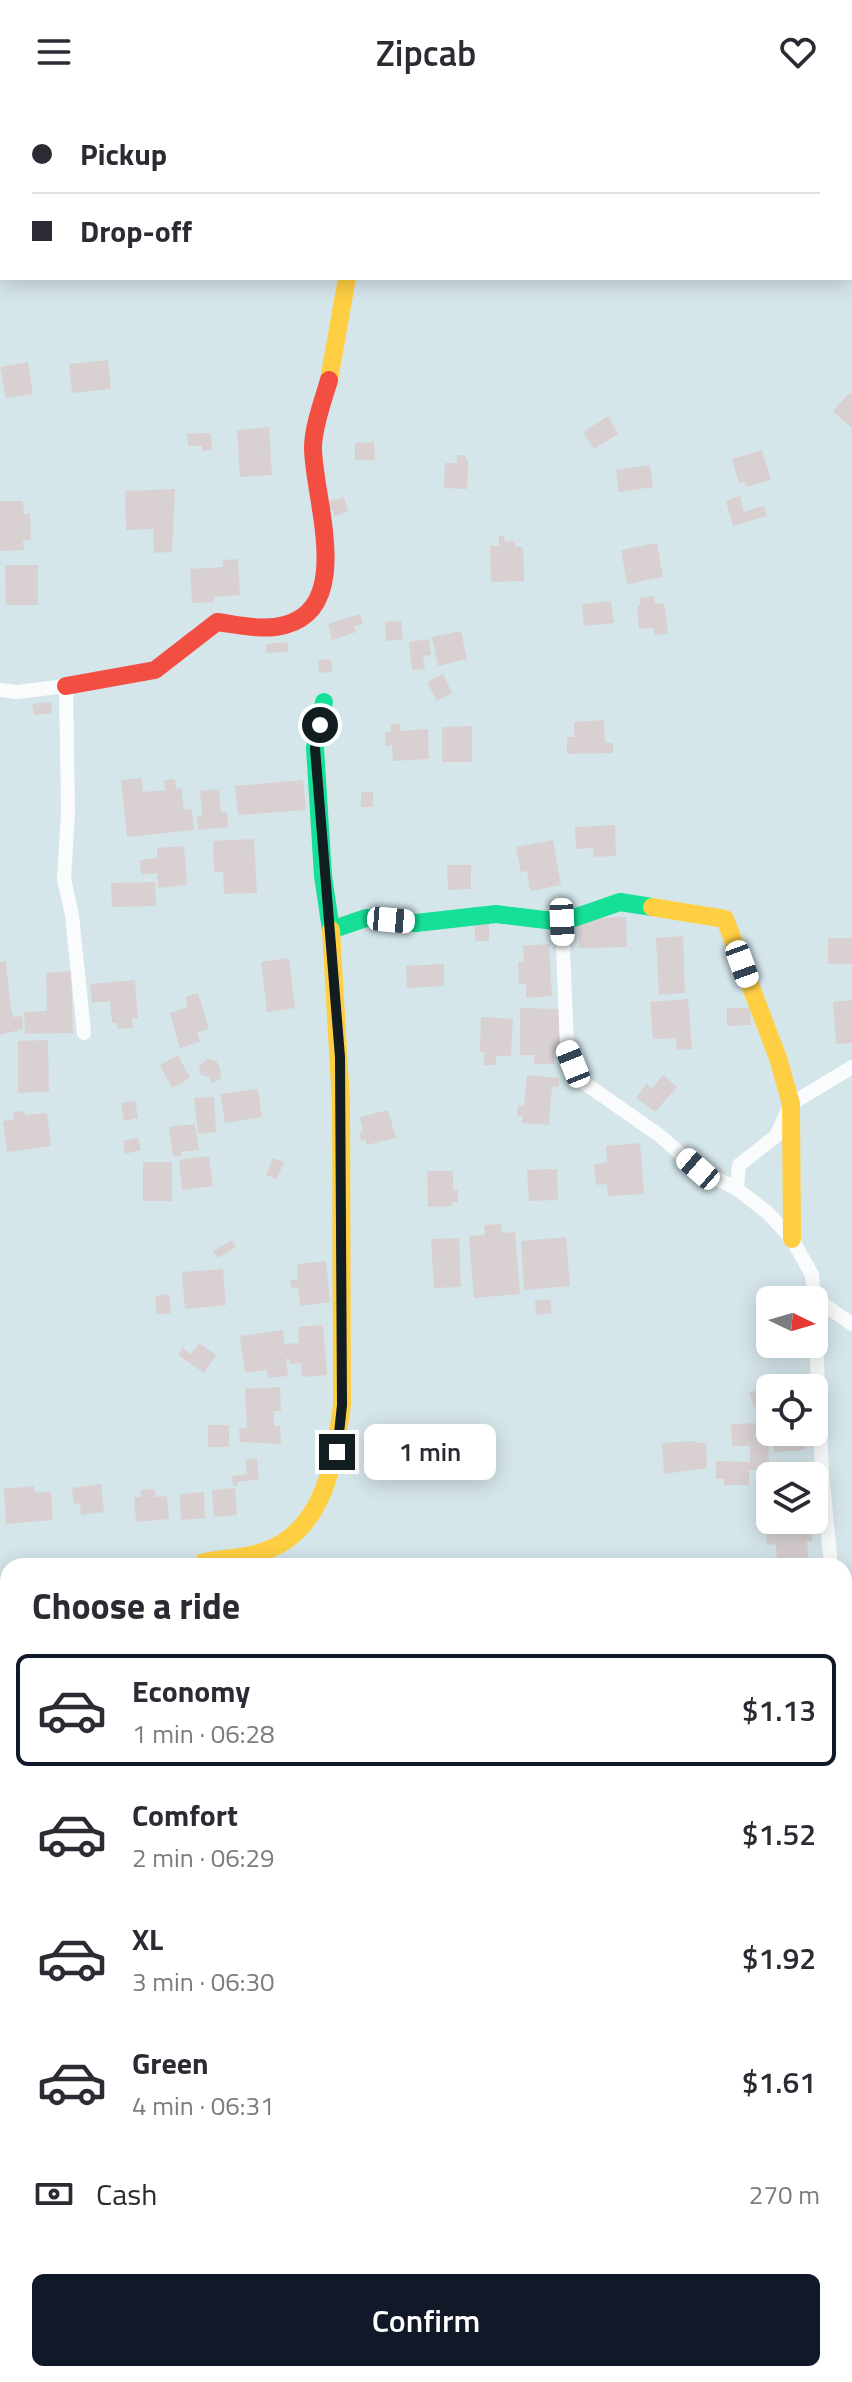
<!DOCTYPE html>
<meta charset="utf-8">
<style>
body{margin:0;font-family:"Titillium Web",sans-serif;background:#f2f2f3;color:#2b2b33;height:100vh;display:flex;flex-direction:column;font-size:30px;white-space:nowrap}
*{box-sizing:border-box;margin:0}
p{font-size:26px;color:#7c7c81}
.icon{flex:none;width:44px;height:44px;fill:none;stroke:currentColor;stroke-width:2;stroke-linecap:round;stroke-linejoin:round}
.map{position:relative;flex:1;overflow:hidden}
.drawer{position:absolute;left:0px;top:1454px;width:852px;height:824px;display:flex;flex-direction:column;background:#fff;border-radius:24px 24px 0 0;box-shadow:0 4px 20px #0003}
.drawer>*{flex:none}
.top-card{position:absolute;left:0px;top:0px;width:852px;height:176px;box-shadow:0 4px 20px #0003;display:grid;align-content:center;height:176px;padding:0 32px;background:#fff}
.needle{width:52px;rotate:95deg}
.fabs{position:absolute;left:756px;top:1182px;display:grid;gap:16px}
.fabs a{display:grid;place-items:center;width:72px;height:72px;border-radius:12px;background:#fff;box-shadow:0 4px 20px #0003;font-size:40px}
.end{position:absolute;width:36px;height:36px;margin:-18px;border:10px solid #121d21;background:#fff;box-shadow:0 0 0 4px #fff}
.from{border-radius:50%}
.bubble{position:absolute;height:56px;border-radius:12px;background:#fff;box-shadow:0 4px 20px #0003;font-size:26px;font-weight:600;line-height:56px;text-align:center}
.car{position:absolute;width:24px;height:48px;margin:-24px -12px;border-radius:10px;box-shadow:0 0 6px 2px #0007;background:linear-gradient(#fff 24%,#345 0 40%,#fff 0 76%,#345 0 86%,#fff 0)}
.top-card b{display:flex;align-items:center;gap:28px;height:76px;font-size:30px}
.top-card b+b{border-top:2px solid #e1e1e2}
.top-card i{width:20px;height:20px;background:#2b2b33}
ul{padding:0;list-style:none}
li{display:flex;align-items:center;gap:24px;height:112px;margin:0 16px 12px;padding:0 16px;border:4px solid transparent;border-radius:12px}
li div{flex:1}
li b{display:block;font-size:30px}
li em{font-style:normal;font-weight:600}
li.current{border-color:#111827}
li>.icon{width:72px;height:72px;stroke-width:1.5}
h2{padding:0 32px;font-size:36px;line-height:96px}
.pay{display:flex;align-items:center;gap:20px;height:88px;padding:0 32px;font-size:30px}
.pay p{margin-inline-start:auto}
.cta{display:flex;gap:16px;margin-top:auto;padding:16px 32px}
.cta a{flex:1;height:92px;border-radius:12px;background:#111827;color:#fff;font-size:32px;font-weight:600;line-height:92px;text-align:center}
header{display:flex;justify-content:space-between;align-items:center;height:104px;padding:0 32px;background:#fff;font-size:36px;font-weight:600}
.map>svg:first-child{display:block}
</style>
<header><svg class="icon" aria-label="menu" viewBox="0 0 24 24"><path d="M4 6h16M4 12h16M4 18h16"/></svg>Zipcab<svg class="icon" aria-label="heart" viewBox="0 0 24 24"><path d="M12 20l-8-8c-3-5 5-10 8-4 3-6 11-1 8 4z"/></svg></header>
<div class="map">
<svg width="852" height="2278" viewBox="0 0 852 2278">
<rect width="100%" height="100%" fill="#d5e6eb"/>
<!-- building -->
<path fill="#d8d0d1" d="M 108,256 L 111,285 L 72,289 L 69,260 Z
M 28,258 L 33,290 L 6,294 L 0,263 Z
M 849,289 L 852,291 L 852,324 L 833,307 Z
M 608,312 L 618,330 L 594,345 L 583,328 Z
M 269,323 L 272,371 L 240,373 L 237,326 Z
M 211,329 L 212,346 L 202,347 L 202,342 L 188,342 L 187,330 Z
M 374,338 L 375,356 L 355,356 L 355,339 Z
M 762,346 L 771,376 L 746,383 L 744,377 L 739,380 L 732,355 Z
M 457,351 L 465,351 L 468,358 L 467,385 L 444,384 L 445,359 L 457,359 Z
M 650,361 L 653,383 L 619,388 L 616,366 Z
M 175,385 L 172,448 L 154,449 L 153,425 L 126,426 L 125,387 Z
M 740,392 L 744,408 L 764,402 L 767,412 L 733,422 L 726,397 Z
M 344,393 L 348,408 L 334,412 L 333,406 L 325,408 L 323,399 Z
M 0,397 L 23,397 L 24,410 L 30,410 L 31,436 L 23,437 L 24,446 L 0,447 Z
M 499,432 L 504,432 L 505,438 L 515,437 L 515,443 L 523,443 L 524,477 L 491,478 L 490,442 L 499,442 Z
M 657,439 L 663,473 L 627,480 L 621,446 Z
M 238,455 L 240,491 L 213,493 L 214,498 L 192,499 L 190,465 L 223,463 L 223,456 Z
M 5,461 L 38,461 L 38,501 L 6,501 Z
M 654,492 L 655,500 L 664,499 L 668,530 L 654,531 L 653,524 L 639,525 L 637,502 L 640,501 L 640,494 Z
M 611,497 L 614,519 L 584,522 L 582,500 Z
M 360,510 L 363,520 L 354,522 L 356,528 L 332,536 L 328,520 Z
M 401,517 L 403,535 L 386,537 L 385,518 Z
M 461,527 L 467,555 L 438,562 L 432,533 Z
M 429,535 L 431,551 L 423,552 L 425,565 L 412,566 L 409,538 Z
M 288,538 L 288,548 L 266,549 L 266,540 Z
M 331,555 L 332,568 L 319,569 L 318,556 Z
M 443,570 L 452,589 L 437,597 L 427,578 Z
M 51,598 L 52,609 L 34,611 L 32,600 Z
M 604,616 L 605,639 L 613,639 L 613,649 L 567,650 L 567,633 L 574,633 L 574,618 Z
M 391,620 L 400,620 L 400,627 L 428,625 L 429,655 L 393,657 L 392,641 L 386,642 L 385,629 L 391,628 Z
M 472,622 L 472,658 L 442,658 L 442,623 Z
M 141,674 L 143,688 L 165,686 L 164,676 L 175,675 L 176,685 L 181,684 L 184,706 L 192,705 L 194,726 L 127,733 L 121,676 Z
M 303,676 L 306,706 L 238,711 L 235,682 Z
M 219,685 L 221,709 L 227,708 L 228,723 L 198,726 L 197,713 L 202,712 L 200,687 Z
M 361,688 L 373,688 L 373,703 L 361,703 Z
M 615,721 L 616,752 L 594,753 L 593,744 L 576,745 L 575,723 Z
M 254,735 L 257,789 L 224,790 L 223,768 L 214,768 L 213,737 Z
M 553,736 L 561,781 L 530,787 L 527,767 L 521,768 L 516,743 Z
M 184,742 L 187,781 L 158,784 L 157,769 L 141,771 L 140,756 L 157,754 L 157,744 Z
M 447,761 L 471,761 L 471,785 L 448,786 Z
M 155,778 L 156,802 L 112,803 L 111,779 Z
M 626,813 L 627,843 L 579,844 L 578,815 Z
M 475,818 L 489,818 L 489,837 L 475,837 Z
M 683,832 L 685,889 L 659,891 L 656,834 Z
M 828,834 L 852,834 L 852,860 L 828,860 Z
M 549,840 L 552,892 L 526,894 L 526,880 L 519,880 L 518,858 L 524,858 L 523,842 Z
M 289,854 L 295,904 L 267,908 L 261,858 Z
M 6,857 L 10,899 L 13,913 L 22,912 L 23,925 L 0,931 L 0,858 Z
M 444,860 L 444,882 L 407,884 L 406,862 Z
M 71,867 L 73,929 L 25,930 L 24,908 L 47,907 L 46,869 Z
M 135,876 L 138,914 L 132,914 L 133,924 L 117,925 L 117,919 L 112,919 L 110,897 L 92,899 L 90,880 Z
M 198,889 L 209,925 L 197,928 L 200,938 L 180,944 L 170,909 L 188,903 L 185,893 Z
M 688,895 L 692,945 L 677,946 L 676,934 L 653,935 L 650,898 Z
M 852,896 L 852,939 L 836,940 L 833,898 Z
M 520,904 L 560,905 L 560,948 L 554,948 L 554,960 L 534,960 L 534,951 L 520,951 Z
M 727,904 L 750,904 L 751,921 L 727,922 Z
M 481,913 L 513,915 L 511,952 L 496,952 L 496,961 L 484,961 L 484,948 L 480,948 Z
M 48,936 L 49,988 L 18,989 L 18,937 Z
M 178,951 L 190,974 L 172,984 L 160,961 Z
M 207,955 L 216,957 L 220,964 L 221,974 L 212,979 L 210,973 L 201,971 L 199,962 Z
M 527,971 L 559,974 L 559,983 L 552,982 L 549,1021 L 522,1019 L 523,1012 L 517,1012 L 518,1001 L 524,1002 Z
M 663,971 L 677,983 L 655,1008 L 636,993 L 647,980 L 652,984 Z
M 258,985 L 262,1013 L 225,1019 L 220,990 Z
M 214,993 L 216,1028 L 198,1030 L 194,994 Z
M 135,997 L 138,1014 L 124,1017 L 121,999 Z
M 388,1006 L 396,1034 L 367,1041 L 365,1035 L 361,1037 L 359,1028 L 363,1027 L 360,1013 Z
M 23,1007 L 26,1011 L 47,1009 L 51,1042 L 7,1048 L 3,1017 L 14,1016 L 13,1008 Z
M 195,1020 L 199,1046 L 181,1048 L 182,1052 L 173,1053 L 169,1023 Z
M 138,1034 L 141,1046 L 125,1050 L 123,1037 Z
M 640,1039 L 644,1090 L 608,1092 L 607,1080 L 596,1081 L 594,1060 L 607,1058 L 606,1042 Z
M 209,1052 L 213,1082 L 182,1086 L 179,1056 Z
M 273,1054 L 284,1058 L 277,1075 L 266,1071 Z
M 143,1058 L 172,1058 L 172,1097 L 143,1097 Z
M 557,1065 L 558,1096 L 529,1097 L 527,1066 Z
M 427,1067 L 453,1067 L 453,1087 L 458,1086 L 458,1098 L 452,1098 L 452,1102 L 428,1103 Z
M 501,1120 L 502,1129 L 515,1128 L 520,1190 L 474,1194 L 469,1132 L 485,1131 L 484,1121 Z
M 566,1133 L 570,1182 L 524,1186 L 521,1137 Z
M 459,1134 L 461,1183 L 434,1184 L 431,1135 Z
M 232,1136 L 236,1143 L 218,1154 L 213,1147 Z
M 326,1157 L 330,1198 L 300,1202 L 298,1183 L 292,1184 L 290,1176 L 298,1175 L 297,1160 Z
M 223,1165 L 226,1201 L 185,1205 L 182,1168 Z
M 169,1190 L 171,1209 L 157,1211 L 155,1192 Z
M 550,1195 L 552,1209 L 536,1211 L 535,1197 Z
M 323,1221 L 327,1271 L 302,1273 L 301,1259 L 289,1260 L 289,1254 L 286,1255 L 288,1272 L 268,1274 L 266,1266 L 245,1269 L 240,1232 L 283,1226 L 284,1240 L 299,1239 L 298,1223 Z
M 199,1239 L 216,1251 L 204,1269 L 178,1251 L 183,1244 L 191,1250 Z
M 777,1278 L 779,1284 L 770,1284 L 770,1307 L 758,1312 L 749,1289 Z
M 280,1283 L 281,1307 L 274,1307 L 274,1322 L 280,1322 L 281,1340 L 240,1338 L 239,1325 L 247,1324 L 245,1285 Z
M 768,1319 L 769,1366 L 749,1366 L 749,1381 L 724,1381 L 724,1375 L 716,1375 L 716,1357 L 750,1358 L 750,1342 L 732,1342 L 731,1320 Z
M 208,1321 L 229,1321 L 229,1343 L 208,1343 Z
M 772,1328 L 804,1328 L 805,1346 L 774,1348 Z
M 697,1337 L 697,1339 L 706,1339 L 707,1364 L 664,1370 L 662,1339 Z
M 257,1354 L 259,1375 L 237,1378 L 238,1381 L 233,1382 L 232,1372 L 247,1370 L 245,1356 Z
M 101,1380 L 104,1408 L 81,1411 L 80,1399 L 74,1400 L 72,1384 Z
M 34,1382 L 35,1389 L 51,1387 L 53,1416 L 6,1420 L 4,1385 Z
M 235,1384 L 237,1411 L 214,1413 L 212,1386 Z
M 155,1385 L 155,1393 L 167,1392 L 169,1415 L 136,1418 L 134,1393 L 141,1393 L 141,1386 Z
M 204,1388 L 205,1414 L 181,1416 L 180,1390 Z
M 770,1409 L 770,1416 L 811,1416 L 812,1437 L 807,1437 L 809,1462 L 777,1462 L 776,1440 L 767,1441 L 765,1410 Z
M 844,1797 L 852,1801 L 852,1814 L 844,1829 Z
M 5,1910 L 8,1913 L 8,1954 L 0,1948 L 0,1916 Z
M 343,2270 L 373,2270 L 374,2273 L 345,2278 Z"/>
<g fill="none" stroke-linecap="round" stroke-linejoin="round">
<!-- street -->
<path stroke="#f9fbfc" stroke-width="14" d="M 366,2 L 366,0
M 0,586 L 17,588 L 66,582 L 68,708 L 64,775 L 72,811 L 84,929
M 562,818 L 567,944 L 580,976 L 659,1031 L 698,1065 L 737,1085 L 768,1109 L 792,1135 L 812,1171 L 814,1194 L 852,1220
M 737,1085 L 739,1061 L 776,1032 L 791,1000 L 852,963
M 814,1194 L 822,1368 L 831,1462
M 0,2181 L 8,2188
M 55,2270 L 60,2278"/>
<!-- fast -->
<path stroke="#16e098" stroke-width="18" d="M 324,598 L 315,644 L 323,772 L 331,826 L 366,814 L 416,819 L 496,810 L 562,818 L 620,798 L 652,803"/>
<!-- slow -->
<path stroke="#ffcf43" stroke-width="18" d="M 329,276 L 347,174
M 652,803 L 725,815 L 778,954 L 791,1000 L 792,1135
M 204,1458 C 224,1454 246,1454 265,1447 C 325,1426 335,1355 342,1301 L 341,998 L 331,826"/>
<!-- jam -->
<path stroke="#f24e42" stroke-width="18" d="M 66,582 L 155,566 L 217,518 C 239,521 263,527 285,521 C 356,502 312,390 313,342 C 314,320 323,297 329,276"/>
</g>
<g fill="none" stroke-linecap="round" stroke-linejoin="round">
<!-- route -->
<path stroke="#121d21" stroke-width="10" d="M 320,621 L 315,644 L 340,953 L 342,1301 L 337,1348"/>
</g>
</svg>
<div class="fabs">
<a><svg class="needle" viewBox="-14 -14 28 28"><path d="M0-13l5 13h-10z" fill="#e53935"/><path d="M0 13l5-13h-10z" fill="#7c7c81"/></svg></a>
<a><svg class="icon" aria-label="locate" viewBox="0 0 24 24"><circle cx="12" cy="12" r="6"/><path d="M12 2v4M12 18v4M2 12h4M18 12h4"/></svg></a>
<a><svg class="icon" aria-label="layers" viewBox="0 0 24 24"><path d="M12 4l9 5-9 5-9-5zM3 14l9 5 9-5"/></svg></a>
</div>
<i class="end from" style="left:320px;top:621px"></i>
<i class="end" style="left:337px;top:1348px"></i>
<div class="bubble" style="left:364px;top:1320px;width:132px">1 min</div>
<i class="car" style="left:391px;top:816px;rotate:95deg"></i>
<i class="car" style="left:562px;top:818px;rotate:178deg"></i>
<i class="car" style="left:742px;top:860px;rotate:160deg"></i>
<i class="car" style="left:573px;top:960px;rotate:338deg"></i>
<i class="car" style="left:698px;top:1065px;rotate:311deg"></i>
<div class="top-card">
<b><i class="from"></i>Pickup</b>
<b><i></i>Drop-off</b>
</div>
<section class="drawer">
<h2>Choose a ride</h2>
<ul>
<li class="current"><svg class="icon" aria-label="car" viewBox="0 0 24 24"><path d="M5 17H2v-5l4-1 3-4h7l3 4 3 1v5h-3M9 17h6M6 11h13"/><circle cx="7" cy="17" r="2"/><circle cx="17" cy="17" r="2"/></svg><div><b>Economy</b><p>1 min · 06:28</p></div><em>$1.13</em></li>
<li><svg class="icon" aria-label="car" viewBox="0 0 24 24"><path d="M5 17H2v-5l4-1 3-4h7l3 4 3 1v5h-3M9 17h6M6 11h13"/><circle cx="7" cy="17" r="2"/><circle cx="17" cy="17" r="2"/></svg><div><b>Comfort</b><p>2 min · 06:29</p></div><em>$1.52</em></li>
<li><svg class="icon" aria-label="car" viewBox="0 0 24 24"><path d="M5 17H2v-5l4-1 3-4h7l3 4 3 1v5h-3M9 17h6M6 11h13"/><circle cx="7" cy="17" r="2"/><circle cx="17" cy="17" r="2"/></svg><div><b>XL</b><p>3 min · 06:30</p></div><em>$1.92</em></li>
<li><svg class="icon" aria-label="car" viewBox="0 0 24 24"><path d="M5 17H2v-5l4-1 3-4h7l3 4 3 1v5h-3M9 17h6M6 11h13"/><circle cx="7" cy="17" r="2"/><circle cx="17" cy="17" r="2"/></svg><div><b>Green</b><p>4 min · 06:31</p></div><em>$1.61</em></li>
</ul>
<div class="pay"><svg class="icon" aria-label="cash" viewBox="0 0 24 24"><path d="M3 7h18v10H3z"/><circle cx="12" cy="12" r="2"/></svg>Cash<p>270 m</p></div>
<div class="cta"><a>Confirm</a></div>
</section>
</div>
